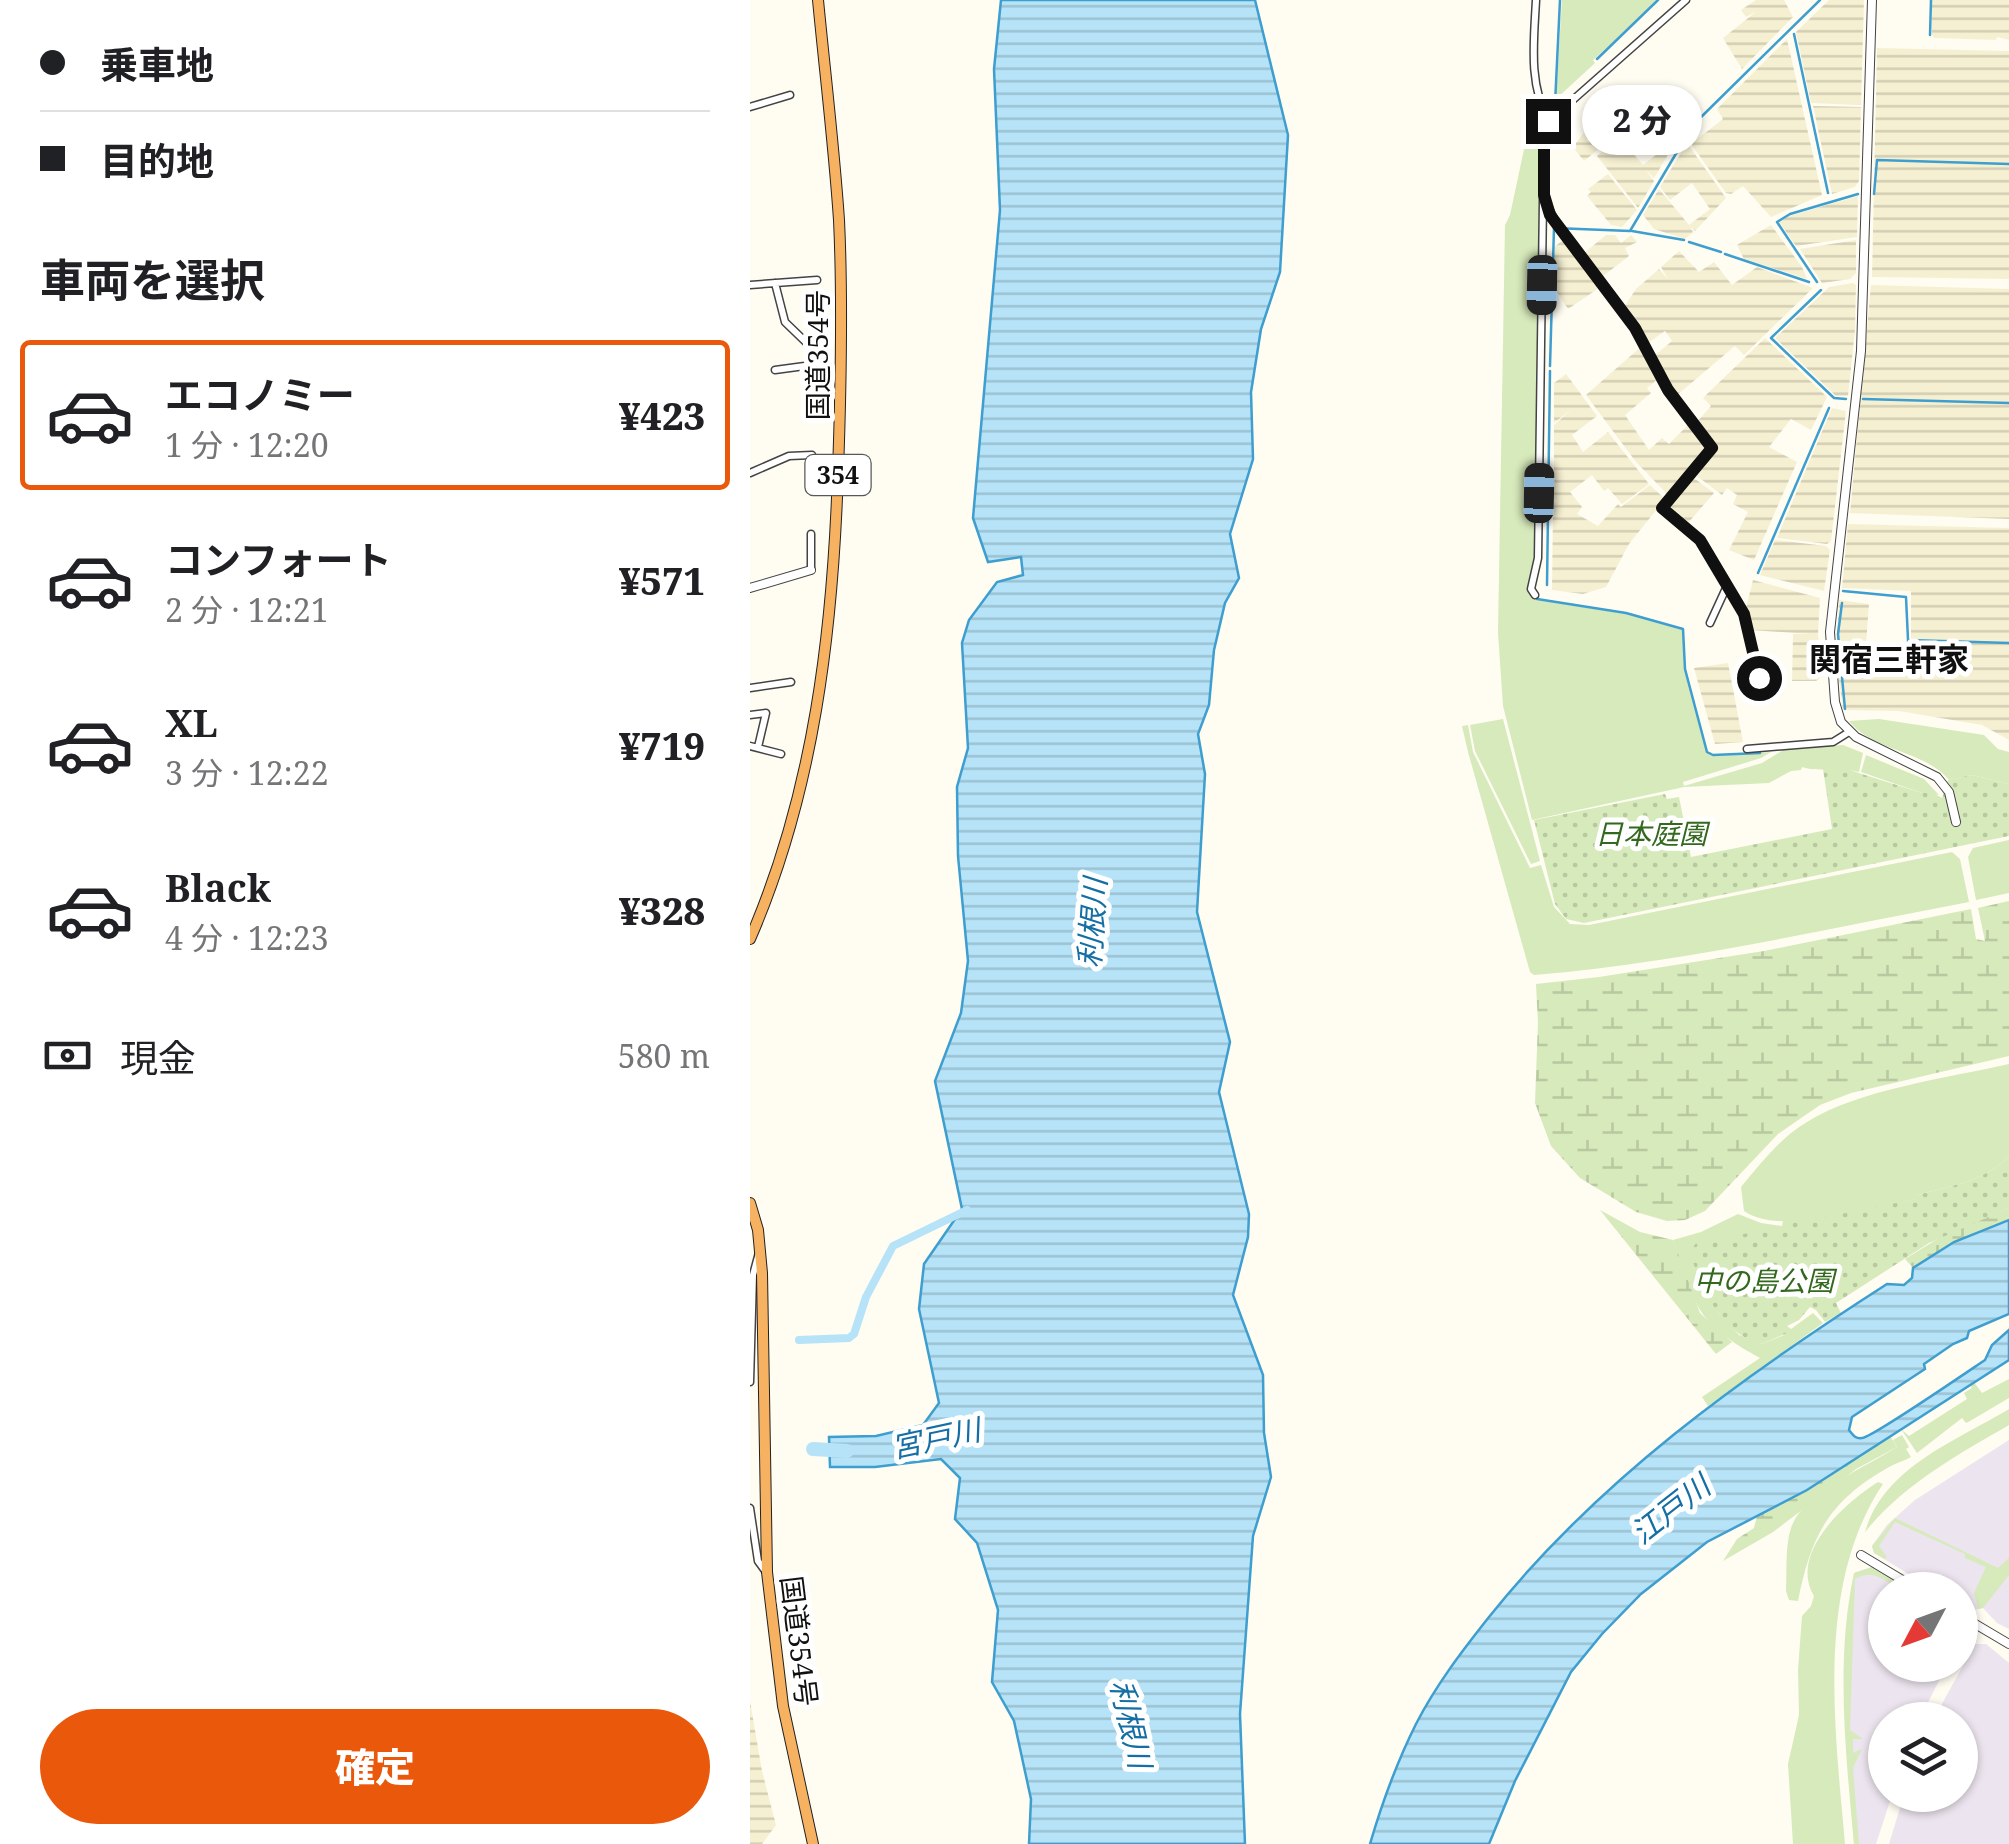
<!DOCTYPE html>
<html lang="ja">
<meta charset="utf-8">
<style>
body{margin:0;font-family:"Noto Serif","Noto Sans JP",serif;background:#f6f6f6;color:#202124;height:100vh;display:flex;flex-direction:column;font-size:38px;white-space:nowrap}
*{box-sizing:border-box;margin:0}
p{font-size:32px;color:#757577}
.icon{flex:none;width:55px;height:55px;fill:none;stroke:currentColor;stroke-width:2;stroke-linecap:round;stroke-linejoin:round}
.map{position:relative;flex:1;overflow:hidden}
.panel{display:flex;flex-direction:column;background:#fff;width:750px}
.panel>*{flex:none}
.top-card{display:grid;align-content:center;height:220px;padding:0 40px;background:#fff}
.needle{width:65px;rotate:229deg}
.tools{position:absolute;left:1118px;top:1572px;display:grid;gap:20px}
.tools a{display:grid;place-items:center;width:110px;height:110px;border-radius:50%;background:#fff;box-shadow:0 2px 8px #0004;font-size:50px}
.end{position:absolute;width:45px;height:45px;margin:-22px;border:12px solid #101010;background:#fff;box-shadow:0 0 0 5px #fff}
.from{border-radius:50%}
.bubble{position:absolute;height:70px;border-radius:35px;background:#fff;box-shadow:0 2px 8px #0004;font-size:32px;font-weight:800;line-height:70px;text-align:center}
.car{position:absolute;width:30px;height:60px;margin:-30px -15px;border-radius:12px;box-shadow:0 0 8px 2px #0007;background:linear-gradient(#222 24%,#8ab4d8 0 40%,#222 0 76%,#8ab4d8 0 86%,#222 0)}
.top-card b{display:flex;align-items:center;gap:35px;height:95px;font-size:38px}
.top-card b+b{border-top:2px solid #e0e0e0}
.top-card i{width:25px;height:25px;background:#202124}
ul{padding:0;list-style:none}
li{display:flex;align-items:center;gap:30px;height:150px;margin:0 20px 15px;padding:0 20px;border:5px solid transparent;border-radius:10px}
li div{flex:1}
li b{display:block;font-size:38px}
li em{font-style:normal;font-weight:800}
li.selected{border-color:#ea580c}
li>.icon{width:90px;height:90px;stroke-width:1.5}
h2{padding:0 40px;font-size:45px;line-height:120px}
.pay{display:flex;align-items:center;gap:25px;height:110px;padding:0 40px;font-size:38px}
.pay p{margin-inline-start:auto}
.button{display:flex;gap:20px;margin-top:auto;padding:20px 40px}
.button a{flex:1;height:115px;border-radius:60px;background:#ea580c;color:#fff;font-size:40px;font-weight:800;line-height:115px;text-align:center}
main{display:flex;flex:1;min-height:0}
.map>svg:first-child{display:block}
</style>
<main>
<section class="panel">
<div class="top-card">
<b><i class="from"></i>乗車地</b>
<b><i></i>目的地</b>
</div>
<h2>車両を選択</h2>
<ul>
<li class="selected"><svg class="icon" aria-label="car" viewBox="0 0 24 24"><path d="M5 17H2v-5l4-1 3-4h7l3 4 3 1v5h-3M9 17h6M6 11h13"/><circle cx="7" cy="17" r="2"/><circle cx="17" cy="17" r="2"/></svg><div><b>エコノミー</b><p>1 分 · 12:20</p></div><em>¥423</em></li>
<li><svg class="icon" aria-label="car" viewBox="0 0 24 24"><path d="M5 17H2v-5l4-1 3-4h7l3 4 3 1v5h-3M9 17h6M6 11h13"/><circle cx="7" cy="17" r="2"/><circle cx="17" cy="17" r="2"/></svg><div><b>コンフォート</b><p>2 分 · 12:21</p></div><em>¥571</em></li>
<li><svg class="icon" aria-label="car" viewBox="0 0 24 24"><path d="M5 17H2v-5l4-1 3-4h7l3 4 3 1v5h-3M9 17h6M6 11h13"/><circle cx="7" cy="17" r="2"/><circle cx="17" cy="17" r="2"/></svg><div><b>XL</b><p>3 分 · 12:22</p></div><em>¥719</em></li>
<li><svg class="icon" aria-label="car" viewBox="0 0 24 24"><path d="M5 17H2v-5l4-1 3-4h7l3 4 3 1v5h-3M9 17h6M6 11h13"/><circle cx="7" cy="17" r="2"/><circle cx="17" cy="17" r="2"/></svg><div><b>Black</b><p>4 分 · 12:23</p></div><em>¥328</em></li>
</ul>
<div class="pay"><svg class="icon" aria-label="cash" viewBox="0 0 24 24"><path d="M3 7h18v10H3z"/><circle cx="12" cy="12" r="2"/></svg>現金<p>580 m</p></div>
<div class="button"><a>確定</a></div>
</section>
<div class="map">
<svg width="1259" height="1844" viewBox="0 0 1259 1844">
<defs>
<pattern id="farmland-rules" width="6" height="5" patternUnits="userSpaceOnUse" patternTransform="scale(2.5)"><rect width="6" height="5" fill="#f6f0d2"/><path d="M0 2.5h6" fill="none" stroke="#d2cdb3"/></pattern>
<pattern id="wetland-marsh" width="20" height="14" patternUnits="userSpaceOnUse" patternTransform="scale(2.5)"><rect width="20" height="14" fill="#d7eabb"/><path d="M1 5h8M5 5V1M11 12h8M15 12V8" fill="none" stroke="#b8c8a0"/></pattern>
<pattern id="park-dots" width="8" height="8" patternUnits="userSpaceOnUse" patternTransform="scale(2.5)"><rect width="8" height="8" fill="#d7eabb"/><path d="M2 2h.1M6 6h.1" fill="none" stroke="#b8c8a0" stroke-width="1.8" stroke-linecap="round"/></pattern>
<pattern id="water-rules" width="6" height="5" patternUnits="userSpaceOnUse" patternTransform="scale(2.5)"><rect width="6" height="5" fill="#b6e3f7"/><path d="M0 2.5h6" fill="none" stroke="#9bc2d3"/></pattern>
</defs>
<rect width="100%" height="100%" fill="#fffcf2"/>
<!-- industrial -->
<path fill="#ece4ee" d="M 1259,1440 L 1259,1629 L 1247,1623 L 1233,1608 L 1219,1611 L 1210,1606 L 1210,1590 L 1185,1590 L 1124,1553 L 1122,1546 L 1137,1525 L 1165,1500 Z
M 1122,1567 L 1161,1590 L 1135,1590 L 1135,1665 L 1197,1665 L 1169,1720 L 1135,1720 L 1135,1795 L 1142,1795 L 1126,1844 L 1104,1844 L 1095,1724 L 1097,1622 L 1104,1573 Z
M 1225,1644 L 1236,1644 L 1259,1663 L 1259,1844 L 1139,1844 L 1154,1795 L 1210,1795 L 1210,1720 L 1183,1720 Z"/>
<!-- farmland -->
<path fill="url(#farmland-rules)" d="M 1006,0 L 1034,0 L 1043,17 L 992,69 L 973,38 L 1007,11 L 996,17 L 991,10 Z
M 1079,0 L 1114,0 L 1111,105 L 1061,103 L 1046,32 Z
M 1182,0 L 1259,0 L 1259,40 L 1247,37 L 1246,40 L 1184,38 L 1182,35 Z
M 1037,39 L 1072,195 L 1021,217 L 993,186 L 981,194 L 976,193 L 941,144 L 973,119 L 967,109 Z
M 1127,48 L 1259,51 L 1259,279 L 1122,277 Z
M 1063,106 L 1111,107 L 1109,181 L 1105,187 L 1082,194 Z
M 913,107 L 930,135 L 904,178 L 896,170 L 904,181 L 888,208 L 847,156 L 869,137 L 893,165 L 916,147 L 896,119 Z
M 875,108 L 884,120 L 834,161 L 823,147 L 835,131 L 832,124 L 846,113 L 850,118 L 858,112 L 863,117 Z
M 937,143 L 976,198 L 945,231 L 940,227 L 943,232 L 935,239 L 904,229 L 893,215 L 909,189 L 939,225 L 960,209 L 942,183 L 920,200 L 910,187 Z
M 858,174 L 887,210 L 872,227 L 861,225 L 837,196 L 841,192 L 838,189 Z
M 1108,196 L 1107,237 L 1046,246 L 1029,222 L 1039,216 Z
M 1021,225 L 1052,267 L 1057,279 L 994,259 L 987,245 Z
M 856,235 L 865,235 L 871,243 L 881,235 L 887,242 L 875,248 L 879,256 L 852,277 L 833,254 Z
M 816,238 L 852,286 L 818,309 L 802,284 L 804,247 Z
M 1106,240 L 1106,273 L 1100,279 L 1072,283 L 1050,249 Z
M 929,251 L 949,272 L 964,262 L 982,285 L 1007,267 L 1063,288 L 994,355 L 985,346 L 926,396 L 904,356 L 922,341 L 915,331 L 898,343 L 874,307 L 886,289 L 909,269 L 918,279 L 911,267 Z
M 1103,283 L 1106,285 L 1105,330 L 1098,396 L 1086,396 L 1025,338 L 1079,287 Z
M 1121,285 L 1259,289 L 1259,519 L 1100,513 Z
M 1015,338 L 1077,397 L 1061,430 L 1041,419 L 1019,447 L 1047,462 L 1004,560 L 979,550 L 998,512 L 983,504 L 987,495 L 977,488 L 972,495 L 947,476 L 967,450 L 946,423 L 961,406 L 953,398 Z
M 893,345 L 909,378 L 897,388 L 901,393 L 875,415 L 899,450 L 912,438 L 919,444 L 940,423 L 958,450 L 919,496 L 886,462 L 836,395 Z
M 816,374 L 847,416 L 822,435 L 833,452 L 858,432 L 899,484 L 872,504 L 858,488 L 854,491 L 842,475 L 820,492 L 832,507 L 827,514 L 848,526 L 868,504 L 871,507 L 900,485 L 915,499 L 879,544 L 856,587 L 833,594 L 802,590 L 803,509 L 804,502 L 807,502 L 804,498 L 804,425 L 822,409 L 804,423 L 804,383 Z
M 1082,408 L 1096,411 L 1081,541 L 1077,544 L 1027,538 Z
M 944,478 L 964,493 L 938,523 L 917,506 Z
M 1098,524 L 1259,528 L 1259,740 L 1232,725 L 1149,711 L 1093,710 L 1086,656 L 1089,600 L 1119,604 L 1115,658 L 1161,660 L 1161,591 L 1092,588 Z
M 1025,540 L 1076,546 L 1080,550 L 1074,591 L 1010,575 Z
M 1003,580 L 1070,598 L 1068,634 L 1073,676 L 1066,681 L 1042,681 L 1043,634 L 1060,634 L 1000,630 L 996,608 Z
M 978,663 L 993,742 L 965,744 L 944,668 Z
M 0,1701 L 12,1771 L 26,1825 L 12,1844 L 0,1844 Z"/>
<!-- grass -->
<path fill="#d7eabb" d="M 812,0 L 909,0 L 843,60 L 845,63 L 806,99 Z
M 786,93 L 792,127 L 786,556 L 779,586 L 787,600 L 876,614 L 933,630 L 935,669 L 957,752 L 963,756 L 1021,752 L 1011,758 L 933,782 L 934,786 L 1012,763 L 1035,749 L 1093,745 L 1113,753 L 1109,772 C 1090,767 1066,772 1052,767 L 1051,770 L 1041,771 L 1019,783 L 934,787 L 782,820 L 753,706 L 748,633 L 755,225 L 760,215 Z
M 753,719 L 790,861 L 781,864 L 725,751 L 720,725 Z
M 1129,719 L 1234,735 L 1248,749 L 1259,752 L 1259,784 L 1222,775 L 1199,780 C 1174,750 1124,752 1099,721 Z
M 718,725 L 723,752 L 780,868 L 791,865 L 804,907 L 820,924 L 839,925 L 1202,852 L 1210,859 L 1219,902 C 1075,929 930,963 784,975 L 780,972 L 718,752 L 712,726 Z
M 1116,755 L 1174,779 L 1189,795 L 1172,793 L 1111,772 Z
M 1259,840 L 1259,893 L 1226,900 L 1218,857 L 1223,848 Z
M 1259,1064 L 1259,1156 C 1236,1181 1200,1186 1168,1195 L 1167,1199 C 1123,1207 1031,1237 994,1211 L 991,1187 C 1011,1163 1030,1138 1057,1122 C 1110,1089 1198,1078 1259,1064 Z
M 988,1214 L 1011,1223 L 1032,1226 L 968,1313 L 989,1335 L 1012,1344 L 1034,1335 L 1037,1326 L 1041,1329 L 1063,1313 L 1073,1323 L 958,1406 L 952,1397 L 1010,1358 C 945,1322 945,1306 923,1240 L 951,1232 Z
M 1259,1379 L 1259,1398 L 1220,1421 L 1216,1423 L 1212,1418 L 1167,1453 L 1151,1429 L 1159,1436 L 1217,1399 L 1214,1393 L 1222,1388 L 1220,1385 L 1224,1382 L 1232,1393 Z
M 1259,1409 L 1259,1425 C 1207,1455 1153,1485 1115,1532 C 1134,1467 1206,1441 1259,1409 Z
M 1152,1435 L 1159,1447 L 1156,1449 L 1161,1457 C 1154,1461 1146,1463 1139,1467 C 1079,1501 1061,1535 1048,1601 L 1039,1600 L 1036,1591 C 1037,1571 1035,1546 1041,1528 C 1052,1493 1118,1466 1147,1447 L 1143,1440 Z
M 1128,1482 L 1133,1484 C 1065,1585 1085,1729 1095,1844 L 1043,1844 L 1038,1764 L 1049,1715 L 1048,1670 L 1052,1616 L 1061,1606 L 1064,1596 C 1038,1553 1096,1502 1128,1482 Z
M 1145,1518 L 1248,1568 L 1259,1558 L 1259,1575 L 1233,1608 L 1228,1609 L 1224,1593 L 1236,1567 L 1215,1558 L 1215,1554 L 1145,1522 L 1129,1546 L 1137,1557 L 1135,1559 L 1124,1553 L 1122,1546 Z
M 1122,1567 L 1161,1590 C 1138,1590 1129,1565 1105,1579 L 1100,1730 L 1113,1739 L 1103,1739 L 1103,1753 L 1112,1749 L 1103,1768 L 1109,1844 L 1104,1844 C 1096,1756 1085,1661 1104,1573 Z"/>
<!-- wetland -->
<path fill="url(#wetland-marsh)" d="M 1259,901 L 1259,1056 L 1101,1093 L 1070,1105 L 1028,1134 L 955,1211 L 935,1220 L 917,1221 L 886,1212 L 830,1178 L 801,1146 L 785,1103 L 788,1022 L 786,984 L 849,977 L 1014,951 L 1221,909 L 1226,939 L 1235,941 L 1228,908 Z
M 1259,1208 L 1259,1220 L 1204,1242 L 1163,1268 L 1155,1259 L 1194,1235 Z
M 850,1210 L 890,1232 L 923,1240 L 950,1313 L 982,1342 L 966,1354 Z
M 1140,1436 L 1147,1447 L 1106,1469 L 1023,1532 L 973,1561 L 987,1539 L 1004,1528 L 1007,1516 L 1057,1490 Z"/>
<!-- park -->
<path fill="url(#park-dots)" d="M 1093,768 L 1172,793 L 1183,793 L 1192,798 L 1198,780 L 1222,775 L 1259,784 L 1259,836 L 834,923 L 816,919 L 805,904 L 784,820 L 915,794 L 917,799 L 929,797 L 941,857 L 1082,829 L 1073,769 Z
M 1259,1156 L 1259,1208 L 1179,1243 L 1086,1303 L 1091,1313 L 1075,1322 L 1066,1310 L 1060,1307 L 1049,1320 L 1037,1326 L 1039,1332 L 1012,1344 C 969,1333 955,1291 940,1255 L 945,1244 L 1032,1226 L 1033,1221 L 1066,1219 L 1166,1199 L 1168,1195 C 1200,1186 1236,1181 1259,1156 Z"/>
<!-- water -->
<path fill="url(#water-rules)" stroke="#3d9ecf" stroke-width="2.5" d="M 251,0 L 505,0 L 538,135 L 530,272 L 511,329 L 501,392 L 503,459 L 480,534 L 489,578 L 475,603 L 464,650 L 459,705 L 448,734 L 455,774 L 447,912 L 480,1042 L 469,1092 L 499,1214 L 498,1237 L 483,1295 L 513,1375 L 514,1433 L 521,1477 L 503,1536 L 490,1714 L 495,1844 L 279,1844 L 281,1799 L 264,1721 L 242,1682 L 248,1610 L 227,1543 L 205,1519 L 210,1478 L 191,1459 L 125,1467 L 80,1467 L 79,1437 L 126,1436 L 173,1425 L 189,1403 L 169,1309 L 174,1264 L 212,1209 L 185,1081 L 211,1013 L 218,961 L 208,856 L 207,787 L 218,748 L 212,643 L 219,620 L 247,582 L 273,575 L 271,557 L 238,562 L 223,518 L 250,210 L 244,69 Z
M 1259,1220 L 1259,1314 L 1219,1331 L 1217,1338 L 1203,1344 L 1174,1364 L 1175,1369 L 1102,1417 L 1099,1430 C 1103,1435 1105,1439 1112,1438 C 1121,1438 1220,1370 1235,1360 L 1242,1345 L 1259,1330 L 1259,1360 L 1057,1490 L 957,1542 L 891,1594 L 852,1634 L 821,1672 L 765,1781 L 739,1844 L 620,1844 C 632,1803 647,1762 666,1724 C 686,1685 712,1651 739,1617 C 848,1480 992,1377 1137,1284 L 1154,1285 L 1162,1278 L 1163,1268 L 1204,1242 Z"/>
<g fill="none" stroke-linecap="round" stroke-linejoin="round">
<!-- stream -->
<path stroke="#3d9ecf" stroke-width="2.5" d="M 1044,34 L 1078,193
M 1180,35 L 1181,0
M 847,59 L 908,0
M 805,104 L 810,0
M 1124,194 L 1127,160 L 1259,164
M 882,231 L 934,240
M 939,242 L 971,252
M 975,254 L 1059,282
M 1067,282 L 1027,222 L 1040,214 L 1108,194
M 1071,290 L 1021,338 L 1084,398 L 1096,399
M 800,366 L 804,228 L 880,231 L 943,125 L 1070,0
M 1113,399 L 1259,403
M 1008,573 L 1079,408
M 797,585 L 800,371
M 1093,591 L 1156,597 L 1158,640 L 1259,643
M 787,599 L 876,613 L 933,629 L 935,669 L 957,752 L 963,755 L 1010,753
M 1092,603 L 1088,634 L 1095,709
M 1116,659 L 1158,655 L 1158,640"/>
<!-- canal -->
<path stroke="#b6e3f7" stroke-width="8" d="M 49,1340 L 99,1338 L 104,1334 L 116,1297 L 143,1246 L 217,1210"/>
<!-- river -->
<path stroke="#b6e3f7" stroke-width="14" d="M 63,1449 L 97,1451"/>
<defs>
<path id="minor" d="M 786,0 C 784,40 778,85 799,121
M 0,107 L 40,95
M 796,203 L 807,224 L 885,328 L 918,390 L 962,448 L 913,509 L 950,540 L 993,614 L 1009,679 L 1003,693
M 0,285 L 67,280
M 25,370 L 62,365 L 63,349 L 35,322 L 25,283
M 0,473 L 39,456 L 62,455
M 61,570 L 61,534
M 785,595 L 781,589 L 788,558 L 794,130 L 799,121 L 936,0
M 960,623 L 977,586
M 0,688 L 41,682
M 0,715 L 16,713 L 8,747
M 0,746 L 31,754
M 997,749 L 1083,742 L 1099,732
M 0,1382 L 3,1275 L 10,1249
M 0,1508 L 8,1561 L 16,1572"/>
<path id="tertiary" d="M 1122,0 L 1111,351 L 1080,632 L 1085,702 L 1091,722 L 1106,737 L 1187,777 L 1199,792 L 1206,822
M 0,588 L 61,570
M 1111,1555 L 1169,1590
M 1210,1615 L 1259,1644"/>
<path id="trunk" d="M 0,939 C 64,792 83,630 88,471 C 91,387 93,304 89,220 C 84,146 75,73 68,0
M 0,1203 L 8,1230 L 12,1273 L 17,1572 L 33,1706 L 63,1844"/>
</defs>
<!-- minor casing -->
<use href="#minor" stroke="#434343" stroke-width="9"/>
<!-- tertiary casing -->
<use href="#tertiary" stroke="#434343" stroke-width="10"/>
<!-- trunk casing -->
<use href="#trunk" stroke="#212121" stroke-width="12"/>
<!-- minor -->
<use href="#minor" stroke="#fff" stroke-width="6"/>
<!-- tertiary -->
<use href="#tertiary" stroke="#fff" stroke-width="8"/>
<!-- trunk -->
<use href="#trunk" stroke="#f7b261" stroke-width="10"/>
</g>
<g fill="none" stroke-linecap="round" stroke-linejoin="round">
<!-- route -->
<path stroke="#101010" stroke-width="12" d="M 798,121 L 794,130 L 794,195 L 800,215 L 885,328 L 918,390 L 962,448 L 912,508 L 950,540 L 994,614 L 1009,678"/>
</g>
<g text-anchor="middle" stroke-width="10" stroke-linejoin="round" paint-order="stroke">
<!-- shield labels -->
<rect fill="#fff" stroke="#585858" stroke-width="2.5" x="55.5" y="455" width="65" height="40" rx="8"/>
<g font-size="25" font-weight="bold" fill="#101010">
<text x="88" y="484">354</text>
</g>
<!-- street labels -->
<g font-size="28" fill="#101010" stroke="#fff">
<text transform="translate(68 355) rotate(-90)" y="10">国道354号</text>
<text transform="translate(49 1641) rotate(83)" y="10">国道354号</text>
</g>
<!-- park labels -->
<g font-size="28" font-style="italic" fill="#33691e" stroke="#fff">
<text x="901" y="844">日本庭園</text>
<text x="1014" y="1291">中の島公園</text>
</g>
<!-- water labels -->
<g font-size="30" font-style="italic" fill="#166fa4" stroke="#fff">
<text transform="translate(343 923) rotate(-86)" y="10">利根川</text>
<text transform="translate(186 1439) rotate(-12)" y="10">宮戸川</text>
<text transform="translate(921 1510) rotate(-38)" y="10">江戸川</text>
<text transform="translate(380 1724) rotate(77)" y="10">利根川</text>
</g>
<!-- quarter labels -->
<g font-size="32" font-weight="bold" fill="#101010" stroke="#fff">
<text x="1139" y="671">関宿三軒家</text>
</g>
</g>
</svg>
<div class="tools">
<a><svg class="needle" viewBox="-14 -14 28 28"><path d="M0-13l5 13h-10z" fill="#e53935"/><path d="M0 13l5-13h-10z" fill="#757577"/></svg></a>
<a><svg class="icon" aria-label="layers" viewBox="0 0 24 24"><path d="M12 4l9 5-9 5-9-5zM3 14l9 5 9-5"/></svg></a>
</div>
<i class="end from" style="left:1009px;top:678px"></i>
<i class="end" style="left:798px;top:121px"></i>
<div class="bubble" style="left:832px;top:85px;width:120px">2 分</div>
<i class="car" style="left:792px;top:285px;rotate:181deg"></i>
<i class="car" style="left:789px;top:493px;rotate:1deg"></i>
</div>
</main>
